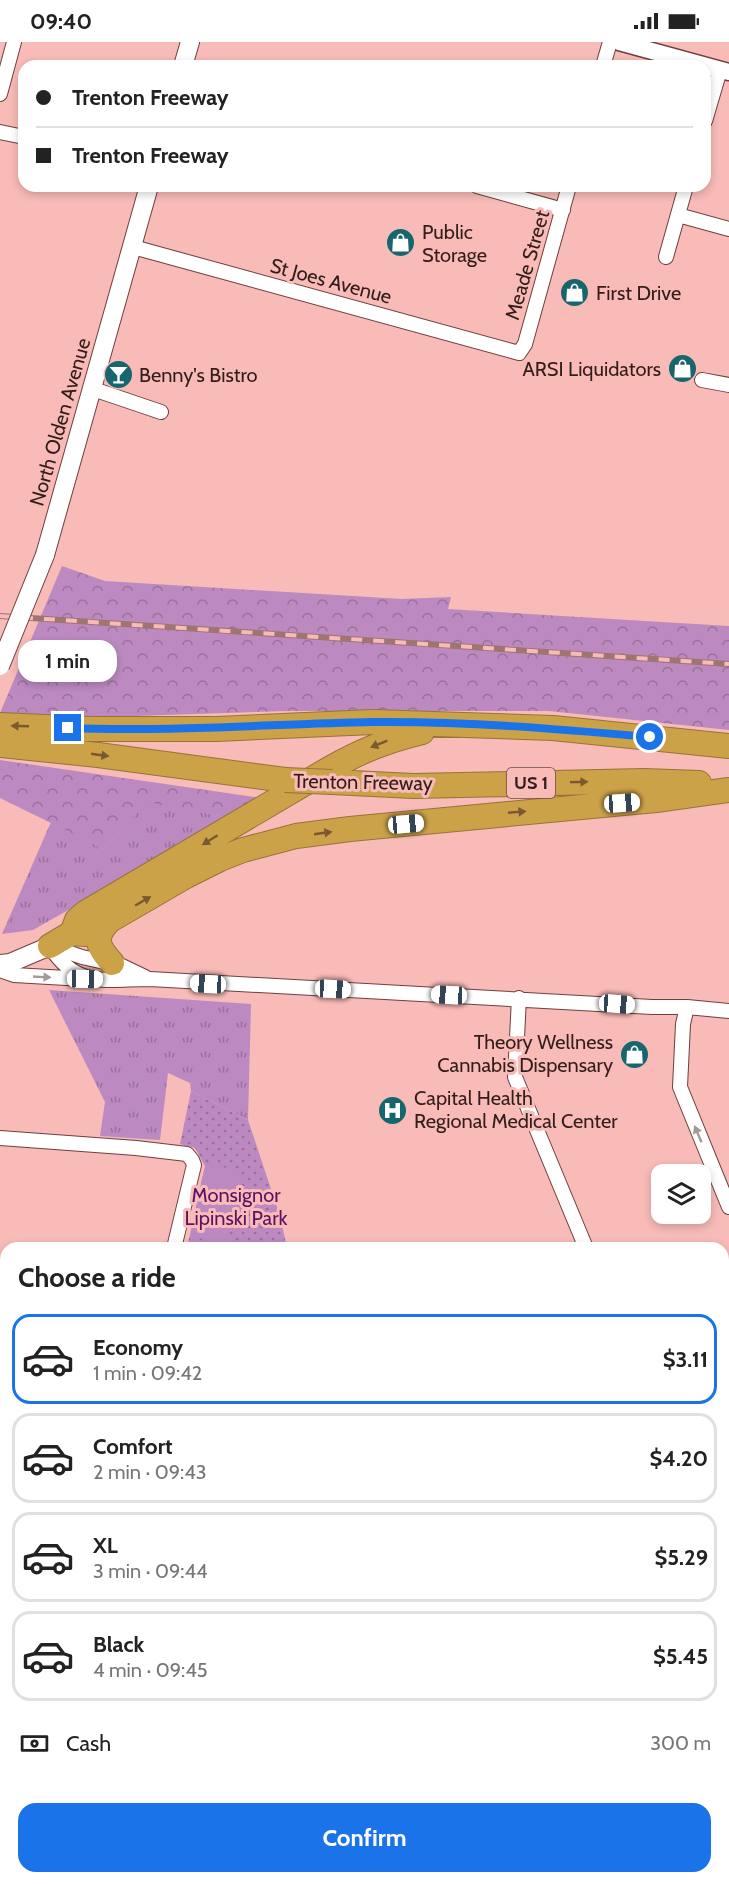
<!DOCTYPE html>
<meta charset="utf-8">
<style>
body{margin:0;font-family:Cabin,sans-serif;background:#f2f2f2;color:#222;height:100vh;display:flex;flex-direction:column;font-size:22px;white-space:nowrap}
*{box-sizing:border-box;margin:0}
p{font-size:20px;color:#767676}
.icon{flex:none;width:33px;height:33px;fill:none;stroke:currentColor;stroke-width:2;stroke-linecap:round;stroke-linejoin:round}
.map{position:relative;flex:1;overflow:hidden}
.sheet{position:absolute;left:0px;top:1200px;width:729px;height:642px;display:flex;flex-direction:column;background:#fff;border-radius:18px 18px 0 0;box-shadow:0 3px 9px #0003}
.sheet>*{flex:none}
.hud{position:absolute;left:18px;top:18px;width:693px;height:132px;border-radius:18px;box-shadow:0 3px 9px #0003;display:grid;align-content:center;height:132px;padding:0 18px;background:#fff}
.tools{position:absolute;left:651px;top:1122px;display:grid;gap:12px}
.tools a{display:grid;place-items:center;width:60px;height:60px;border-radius:12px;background:#fff;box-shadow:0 3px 9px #0003;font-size:30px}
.end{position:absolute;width:27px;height:27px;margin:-14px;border:8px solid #1a73e8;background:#fff;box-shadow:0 0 0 3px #fff}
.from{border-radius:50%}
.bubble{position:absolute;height:42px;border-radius:18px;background:#fff;box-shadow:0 3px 9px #0003;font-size:20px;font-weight:700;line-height:42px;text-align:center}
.car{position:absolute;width:18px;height:36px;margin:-18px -9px;border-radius:8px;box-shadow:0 0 4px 2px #0007;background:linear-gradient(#fff 24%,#345 0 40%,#fff 0 76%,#345 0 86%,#fff 0)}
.hud b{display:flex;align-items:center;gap:21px;height:57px;font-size:22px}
.hud b+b{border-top:2px solid #e0e0e0}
.hud i{width:15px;height:15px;background:#222}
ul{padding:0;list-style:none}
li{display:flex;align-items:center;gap:18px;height:90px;margin:0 12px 9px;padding:0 6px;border:3px solid #e0e0e0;border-radius:18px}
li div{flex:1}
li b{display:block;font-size:22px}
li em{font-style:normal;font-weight:700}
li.selected{border-color:#1a73e8}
li>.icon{width:54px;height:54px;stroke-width:1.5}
h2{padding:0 18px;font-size:27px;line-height:72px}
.pay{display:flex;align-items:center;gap:15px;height:66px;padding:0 18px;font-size:22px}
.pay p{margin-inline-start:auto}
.action{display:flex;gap:12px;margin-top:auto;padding:12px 18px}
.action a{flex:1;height:69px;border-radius:18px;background:#1a73e8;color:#fff;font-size:24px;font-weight:700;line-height:69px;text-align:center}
.status{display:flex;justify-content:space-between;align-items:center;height:42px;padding:0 30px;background:#fff;direction:ltr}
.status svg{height:16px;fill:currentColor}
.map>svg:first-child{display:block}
</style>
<div class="status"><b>09:40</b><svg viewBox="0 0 49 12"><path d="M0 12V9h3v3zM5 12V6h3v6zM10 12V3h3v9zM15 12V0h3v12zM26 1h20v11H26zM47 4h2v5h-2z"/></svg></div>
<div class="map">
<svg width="729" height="1842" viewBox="0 0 729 1842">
<defs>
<pattern id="grass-tufts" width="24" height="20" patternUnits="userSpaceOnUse" patternTransform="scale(1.5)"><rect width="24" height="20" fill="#bc8ac1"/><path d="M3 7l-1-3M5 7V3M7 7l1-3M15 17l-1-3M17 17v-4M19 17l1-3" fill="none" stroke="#99709c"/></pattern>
<pattern id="forest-crowns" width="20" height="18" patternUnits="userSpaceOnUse" patternTransform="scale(1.5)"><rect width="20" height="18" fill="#bc8ac1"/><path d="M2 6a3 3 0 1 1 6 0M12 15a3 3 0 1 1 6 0" fill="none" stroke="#99709c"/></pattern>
<pattern id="park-dots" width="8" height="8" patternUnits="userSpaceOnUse" patternTransform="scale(1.5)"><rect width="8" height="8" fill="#bc8ac1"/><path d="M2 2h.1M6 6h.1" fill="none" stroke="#99709c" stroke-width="1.8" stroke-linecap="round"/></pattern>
</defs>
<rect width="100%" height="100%" fill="#f8bbb7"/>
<!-- grass -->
<path fill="url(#grass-tufts)" d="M 147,759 L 230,776 L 33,888 L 2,892 L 51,780 L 104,807 Z
M 49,948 L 251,962 L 248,1078 L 191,1049 L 190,1041 L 168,1031 L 160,1098 L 100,1094 L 105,1060 Z"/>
<!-- forest -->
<path fill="url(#forest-crowns)" d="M 62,524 L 105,539 L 402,557 L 451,555 L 448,567 L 729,584 L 729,688 L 549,669 L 286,669 L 75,676 L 0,671 Z
M 0,718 L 262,756 L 230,776 L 147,760 L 104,807 L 0,756 Z"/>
<!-- park -->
<path fill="url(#park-dots)" d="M 191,1049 L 248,1078 L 280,1174 L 287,1206 L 187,1206 L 205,1124 L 195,1106 L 180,1102 Z"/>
<!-- garden -->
<path fill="#bc8ac1" d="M 213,1123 L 236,1128 L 242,1132 L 233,1182 L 227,1199 C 214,1205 200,1198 191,1188 L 204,1128 Z"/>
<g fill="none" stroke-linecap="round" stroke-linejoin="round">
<defs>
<path id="minor" d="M 603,24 L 610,0
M 0,52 L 14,0
M 705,79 L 720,28
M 0,90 L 24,95
M 477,144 L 563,168
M 678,173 L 729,187
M 133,205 L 519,311 L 525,302 L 569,144
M 666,215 L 686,144
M 702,338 L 729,343
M 93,347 L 161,370
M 50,904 C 76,947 106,937 150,937 L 652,965 L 687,965 L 729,969
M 50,904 L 82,915 L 122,924 L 145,935
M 0,928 L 14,933 L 84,937
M 519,956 L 515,1035 L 586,1206
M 687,965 L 683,982 L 680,1045 L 729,1165
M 0,1096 L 136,1106 L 187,1112 L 192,1118 L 194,1123 L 174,1206
M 0,1258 L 6,1258
M 0,1419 L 6,1419
M 723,1616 L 729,1613
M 723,1719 L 729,1733
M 0,1815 L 6,1815
M 192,1836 L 192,1842
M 630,1836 L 631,1842
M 478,1839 L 479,1842"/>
<path id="tertiary" d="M 619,0 L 729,30"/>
<path id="secondary" d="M 183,24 L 190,0
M 45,513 L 149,144
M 0,922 L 10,921 L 50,904"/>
<path id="primary" d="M 723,1426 L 729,1423
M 0,1618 L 6,1618"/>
<path id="motorway" d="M 0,683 L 90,687 L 216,687 L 373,680 L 553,686 L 729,704
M 0,703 L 98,713 L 285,738
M 332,740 L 413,744 L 644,739 L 699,741
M 72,891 L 77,878 L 85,871 L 329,727 C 361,709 385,699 422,690
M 50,904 L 72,891 L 86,892 L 186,834 L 220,817 L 243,808 L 296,794 L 350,787 L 656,758 L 729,748
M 112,921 C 95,902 94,894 112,876"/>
</defs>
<!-- minor casing -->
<use href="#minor" stroke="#703e3c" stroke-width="16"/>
<!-- tertiary casing -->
<use href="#tertiary" stroke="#703e3c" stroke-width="19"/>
<!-- secondary casing -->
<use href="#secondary" stroke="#703e3c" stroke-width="20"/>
<!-- primary casing -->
<use href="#primary" stroke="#967339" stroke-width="23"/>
<!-- motorway casing -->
<use href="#motorway" stroke="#967339" stroke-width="26"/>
<!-- minor -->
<use href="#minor" stroke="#fff" stroke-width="14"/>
<!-- tertiary -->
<use href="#tertiary" stroke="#fff" stroke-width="16"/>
<!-- secondary -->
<use href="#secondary" stroke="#fff" stroke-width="18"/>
<!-- primary -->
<use href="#primary" stroke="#e0c792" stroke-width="21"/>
<!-- motorway -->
<use href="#motorway" stroke="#cca249" stroke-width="24"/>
<defs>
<path id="rail" d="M 0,574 L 729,622"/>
</defs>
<!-- rail casing -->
<use href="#rail" stroke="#9f7471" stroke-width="6"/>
<!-- rail -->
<use href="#rail" stroke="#f8bbb7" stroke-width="4" stroke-dasharray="11" stroke-linecap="butt"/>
<defs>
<path id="secondary-bridge" d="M 0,624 L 45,513"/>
<path id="motorway-bridge" d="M 285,738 L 332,740"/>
</defs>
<!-- secondary-bridge casing -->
<use href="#secondary-bridge" stroke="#703e3c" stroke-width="20" stroke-linecap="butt"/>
<!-- motorway-bridge casing -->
<use href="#motorway-bridge" stroke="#967339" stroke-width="26" stroke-linecap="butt"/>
<!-- secondary-bridge -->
<use href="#secondary-bridge" stroke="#fff" stroke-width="18"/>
<!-- motorway-bridge -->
<use href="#motorway-bridge" stroke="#cca249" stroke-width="24"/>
</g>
<!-- one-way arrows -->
<defs><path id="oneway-solid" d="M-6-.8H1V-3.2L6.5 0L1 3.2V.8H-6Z" transform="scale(1.5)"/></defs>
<g fill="#785930">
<use href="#oneway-solid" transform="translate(20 684) rotate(-178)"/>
<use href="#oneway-solid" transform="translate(379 702) rotate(158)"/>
<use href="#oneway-solid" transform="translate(100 713) rotate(8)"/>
<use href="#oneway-solid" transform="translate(579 740) rotate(-1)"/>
<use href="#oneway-solid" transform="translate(517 770) rotate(-5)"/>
<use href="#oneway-solid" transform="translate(323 791) rotate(-8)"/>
<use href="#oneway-solid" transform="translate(210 798) rotate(148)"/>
<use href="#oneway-solid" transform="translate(143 859) rotate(-30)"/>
</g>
<g fill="#a39998">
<use href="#oneway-solid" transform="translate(42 935) rotate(3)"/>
<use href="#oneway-solid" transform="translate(698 1092) rotate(-113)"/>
</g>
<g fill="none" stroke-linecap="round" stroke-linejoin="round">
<!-- route -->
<path stroke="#1a73e8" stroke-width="8" d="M 68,686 C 169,690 271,682 373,680 C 465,679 558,687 650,695"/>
</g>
<!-- icons -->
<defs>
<symbol id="shop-disc" viewBox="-11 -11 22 22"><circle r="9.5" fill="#18666d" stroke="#f8bbb7"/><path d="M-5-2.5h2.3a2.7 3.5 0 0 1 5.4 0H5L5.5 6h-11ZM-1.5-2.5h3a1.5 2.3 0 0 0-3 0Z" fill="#fff"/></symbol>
<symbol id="bar-disc" viewBox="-11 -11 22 22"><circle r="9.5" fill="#18666d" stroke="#f8bbb7"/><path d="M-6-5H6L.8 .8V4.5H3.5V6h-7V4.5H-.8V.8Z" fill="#fff"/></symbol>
<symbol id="hospital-disc" viewBox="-11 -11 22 22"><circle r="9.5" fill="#18666d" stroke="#f8bbb7"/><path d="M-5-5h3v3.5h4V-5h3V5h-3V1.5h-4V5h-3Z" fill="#fff"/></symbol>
</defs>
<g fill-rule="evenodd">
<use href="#shop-disc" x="384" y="184" width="33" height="33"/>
<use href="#shop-disc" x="558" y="234" width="33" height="33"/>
<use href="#shop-disc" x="666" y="310" width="33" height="33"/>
<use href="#bar-disc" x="102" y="316" width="33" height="33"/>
<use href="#shop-disc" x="618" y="996" width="33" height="33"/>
<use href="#hospital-disc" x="376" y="1052" width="33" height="33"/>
</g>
<g text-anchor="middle" stroke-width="6" stroke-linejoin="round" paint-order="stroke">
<!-- shield labels -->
<rect fill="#f8bbb7" stroke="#6e4c4a" stroke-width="1.5" x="507" y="726" width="48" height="30" rx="4.5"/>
<g font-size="18" font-weight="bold" fill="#331d1b">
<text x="531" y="747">US 1</text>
</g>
<!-- poi labels -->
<g font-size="20" fill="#331d1b" stroke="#f8bbb7" text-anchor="start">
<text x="422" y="197">Public<tspan x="422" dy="23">Storage</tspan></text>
<text x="596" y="258">First Drive</text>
<text x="661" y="334" text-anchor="end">ARSI Liquidators</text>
<text x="139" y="340">Benny's Bistro</text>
<text x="613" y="1007" text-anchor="end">Theory Wellness<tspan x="613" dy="23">Cannabis Dispensary</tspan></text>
<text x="414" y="1063">Capital Health<tspan x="414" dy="23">Regional Medical Center</tspan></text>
</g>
<!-- street labels -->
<g font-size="20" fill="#331d1b" stroke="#f8bbb7">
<text transform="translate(527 223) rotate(-74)" y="7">Meade Street</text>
<text transform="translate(331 239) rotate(15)" y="7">St Joes Avenue</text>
<text transform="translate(60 380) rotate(-74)" y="7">North Olden Avenue</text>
<text transform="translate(363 740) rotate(1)" y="7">Trenton Freeway</text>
</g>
<!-- park labels -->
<g font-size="20" fill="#5a1261" stroke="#f8bbb7">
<text x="236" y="1160">Monsignor<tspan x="236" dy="23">Lipinski Park</tspan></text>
</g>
</g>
</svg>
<div class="tools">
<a><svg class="icon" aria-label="layers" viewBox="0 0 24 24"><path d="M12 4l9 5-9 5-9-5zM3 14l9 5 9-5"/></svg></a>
</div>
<i class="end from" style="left:650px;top:695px"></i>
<i class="end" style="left:68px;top:686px"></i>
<div class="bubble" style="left:18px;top:598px;width:99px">1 min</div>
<i class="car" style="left:622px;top:761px;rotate:86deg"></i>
<i class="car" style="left:406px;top:782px;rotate:85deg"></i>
<i class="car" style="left:85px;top:937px;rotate:91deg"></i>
<i class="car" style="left:208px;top:942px;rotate:273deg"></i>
<i class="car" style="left:333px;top:947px;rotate:93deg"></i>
<i class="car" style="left:449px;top:953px;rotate:273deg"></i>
<i class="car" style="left:617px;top:962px;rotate:94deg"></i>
<div class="hud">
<b><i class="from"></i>Trenton Freeway</b>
<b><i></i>Trenton Freeway</b>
</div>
<section class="sheet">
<h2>Choose a ride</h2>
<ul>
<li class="selected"><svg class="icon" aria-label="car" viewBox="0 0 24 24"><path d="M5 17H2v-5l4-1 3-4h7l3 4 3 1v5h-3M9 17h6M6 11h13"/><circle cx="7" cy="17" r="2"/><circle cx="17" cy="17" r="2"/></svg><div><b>Economy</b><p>1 min · 09:42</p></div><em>$3.11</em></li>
<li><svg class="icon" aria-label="car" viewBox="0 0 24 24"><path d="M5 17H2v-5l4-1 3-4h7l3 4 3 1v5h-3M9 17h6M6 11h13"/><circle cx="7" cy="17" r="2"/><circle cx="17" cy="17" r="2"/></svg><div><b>Comfort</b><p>2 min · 09:43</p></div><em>$4.20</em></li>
<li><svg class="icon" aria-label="car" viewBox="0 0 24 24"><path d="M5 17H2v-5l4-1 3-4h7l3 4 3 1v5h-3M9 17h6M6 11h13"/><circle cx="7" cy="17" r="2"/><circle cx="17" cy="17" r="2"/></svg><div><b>XL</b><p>3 min · 09:44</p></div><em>$5.29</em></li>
<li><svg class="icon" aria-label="car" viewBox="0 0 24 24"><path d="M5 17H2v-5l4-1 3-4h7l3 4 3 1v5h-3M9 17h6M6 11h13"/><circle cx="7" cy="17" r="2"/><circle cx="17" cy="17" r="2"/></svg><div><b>Black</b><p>4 min · 09:45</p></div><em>$5.45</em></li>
</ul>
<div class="pay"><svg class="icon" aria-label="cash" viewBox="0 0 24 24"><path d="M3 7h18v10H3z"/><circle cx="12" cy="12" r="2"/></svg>Cash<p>300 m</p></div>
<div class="action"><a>Confirm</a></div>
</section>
</div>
